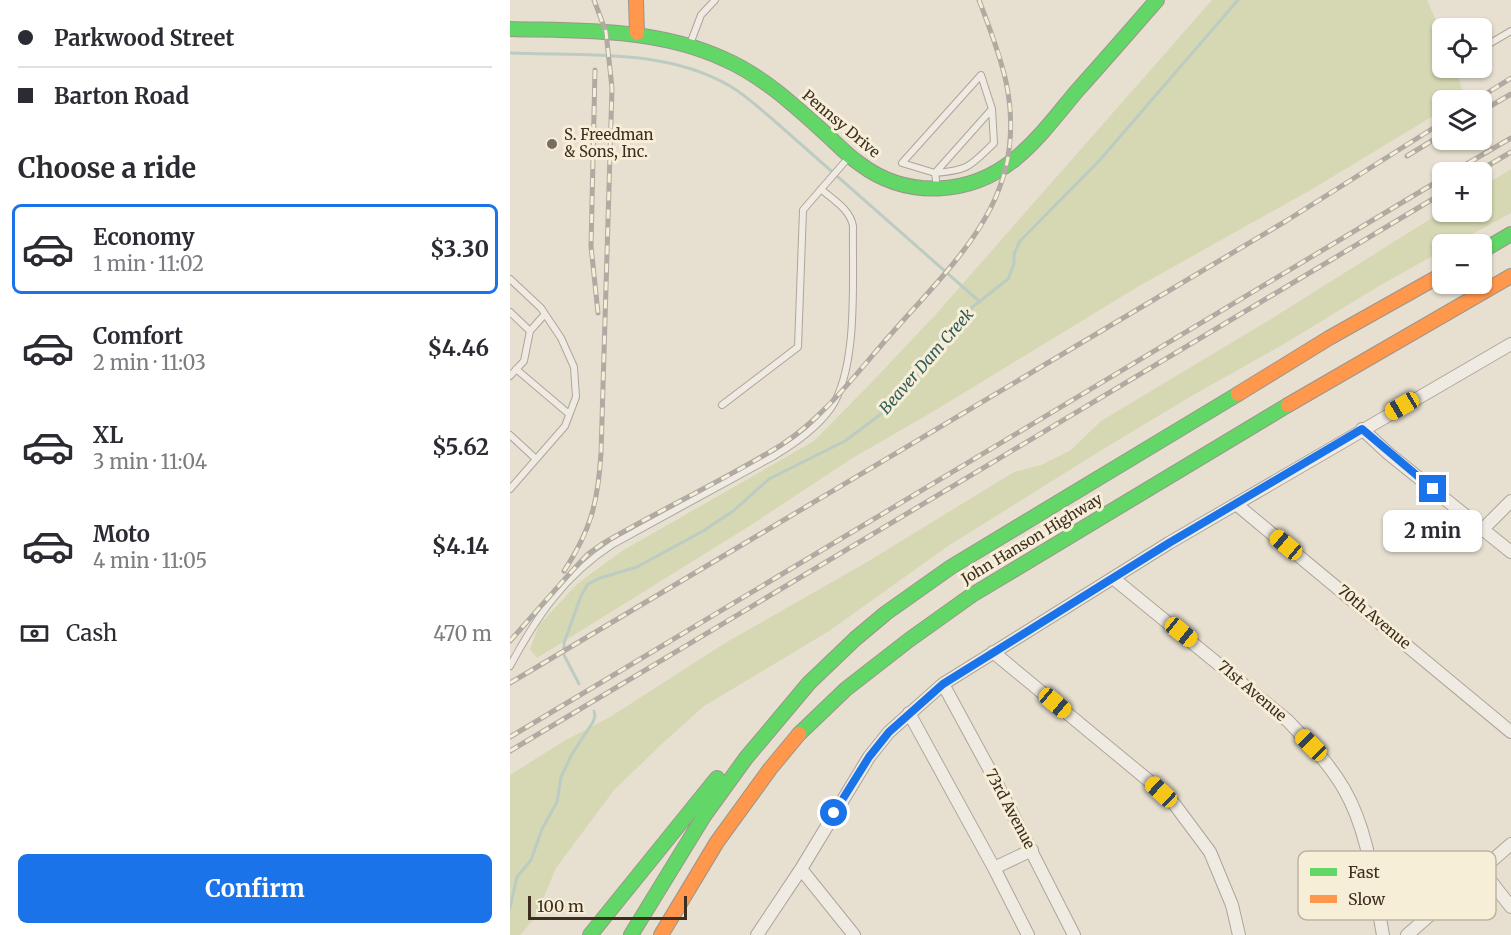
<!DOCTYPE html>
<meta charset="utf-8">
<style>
body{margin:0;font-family:Merriweather,serif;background:#f2f2f3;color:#2b2b33;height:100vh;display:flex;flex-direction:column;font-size:22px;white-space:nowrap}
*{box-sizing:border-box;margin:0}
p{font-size:20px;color:#7c7c81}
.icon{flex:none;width:33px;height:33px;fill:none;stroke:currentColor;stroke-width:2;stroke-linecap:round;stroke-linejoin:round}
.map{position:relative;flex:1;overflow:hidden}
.panel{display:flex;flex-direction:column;background:#fff;width:510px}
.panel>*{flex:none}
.banner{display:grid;align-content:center;height:132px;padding:0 18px;background:#fff}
.controls{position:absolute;left:922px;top:18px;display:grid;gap:12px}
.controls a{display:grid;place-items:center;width:60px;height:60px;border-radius:9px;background:#fff;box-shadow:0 2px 4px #0004;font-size:30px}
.scale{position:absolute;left:18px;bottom:15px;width:159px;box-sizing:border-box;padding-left:6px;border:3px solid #3d2e20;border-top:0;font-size:16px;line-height:21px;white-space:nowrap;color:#3d2e20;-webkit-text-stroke:4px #f7eed8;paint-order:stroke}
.end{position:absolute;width:27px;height:27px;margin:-14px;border:8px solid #1a73e8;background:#fff;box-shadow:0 0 0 3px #fff}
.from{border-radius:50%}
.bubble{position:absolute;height:42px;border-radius:9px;background:#fff;box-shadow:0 2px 4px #0004;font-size:20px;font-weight:700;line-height:42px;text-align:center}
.car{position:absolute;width:18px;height:36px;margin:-18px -9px;border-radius:8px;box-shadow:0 0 4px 2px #0007;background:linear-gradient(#f5c518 24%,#345 0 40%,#f5c518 0 76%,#345 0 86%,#f5c518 0)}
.banner b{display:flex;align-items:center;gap:21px;height:57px;font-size:22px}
.banner b+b{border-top:2px solid #e1e1e2}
.banner i{width:15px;height:15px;background:#2b2b33}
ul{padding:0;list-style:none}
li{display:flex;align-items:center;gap:18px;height:90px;margin:0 12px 9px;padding:0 6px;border:3px solid transparent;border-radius:9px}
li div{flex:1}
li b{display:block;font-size:22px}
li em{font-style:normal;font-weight:700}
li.selected{border-color:#1a73e8}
li>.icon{width:54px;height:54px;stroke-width:1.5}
h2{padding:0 18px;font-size:27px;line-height:72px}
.pay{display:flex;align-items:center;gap:15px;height:66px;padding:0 18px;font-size:22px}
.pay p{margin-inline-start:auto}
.cta{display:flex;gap:12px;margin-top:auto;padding:12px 18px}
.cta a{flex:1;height:69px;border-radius:9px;background:#1a73e8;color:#fff;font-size:24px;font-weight:700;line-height:69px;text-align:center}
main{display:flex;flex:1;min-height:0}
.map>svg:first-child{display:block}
</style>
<main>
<section class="panel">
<div class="banner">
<b><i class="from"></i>Parkwood Street</b>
<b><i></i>Barton Road</b>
</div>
<h2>Choose a ride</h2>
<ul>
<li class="selected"><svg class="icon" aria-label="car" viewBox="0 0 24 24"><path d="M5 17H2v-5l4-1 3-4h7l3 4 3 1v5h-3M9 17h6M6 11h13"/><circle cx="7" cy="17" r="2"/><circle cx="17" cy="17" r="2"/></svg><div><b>Economy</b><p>1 min · 11:02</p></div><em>$3.30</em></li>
<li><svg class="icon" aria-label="car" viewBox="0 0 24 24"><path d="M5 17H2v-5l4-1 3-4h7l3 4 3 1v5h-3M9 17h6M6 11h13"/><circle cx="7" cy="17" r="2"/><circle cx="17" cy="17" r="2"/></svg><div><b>Comfort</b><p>2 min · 11:03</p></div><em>$4.46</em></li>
<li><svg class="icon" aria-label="car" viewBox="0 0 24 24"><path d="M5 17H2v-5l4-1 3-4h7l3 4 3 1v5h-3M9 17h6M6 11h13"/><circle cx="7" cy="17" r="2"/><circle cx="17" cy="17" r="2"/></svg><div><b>XL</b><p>3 min · 11:04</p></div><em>$5.62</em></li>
<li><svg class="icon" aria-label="car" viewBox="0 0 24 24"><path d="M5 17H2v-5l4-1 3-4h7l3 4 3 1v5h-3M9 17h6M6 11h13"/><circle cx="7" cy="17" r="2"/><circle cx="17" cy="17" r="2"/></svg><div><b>Moto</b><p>4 min · 11:05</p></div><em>$4.14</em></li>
</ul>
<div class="pay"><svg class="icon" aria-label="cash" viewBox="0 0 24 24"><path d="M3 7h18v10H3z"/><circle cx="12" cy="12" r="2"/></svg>Cash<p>470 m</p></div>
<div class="cta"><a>Confirm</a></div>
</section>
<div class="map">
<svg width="1001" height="935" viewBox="0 0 1001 935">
<rect width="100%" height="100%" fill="#e7e0d1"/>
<!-- green -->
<path fill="#d6d7b3" d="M 702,0 L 917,0 L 933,37 L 933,68 L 946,68 L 954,97 L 948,100 L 933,100 L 933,110 L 804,188 L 629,286 L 424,411 L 341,459 L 241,525 L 27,658 L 20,649 L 29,625 L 67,584 L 112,551 L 304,441 L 362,382 L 427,313 Z
M 1001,169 L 1001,213 L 944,244 L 933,244 L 933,250 L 869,286 L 774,344 L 683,395 L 595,448 L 438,546 L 319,631 L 194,706 L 154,742 L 104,790 L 46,868 L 25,918 L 10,935 L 0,935 L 0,775 L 54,741 L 100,717 L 215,643 L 357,562 L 504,472 L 531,465 L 561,450 L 591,421 L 761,319 L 933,211 L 972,212 L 972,187 Z"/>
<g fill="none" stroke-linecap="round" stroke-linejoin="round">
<!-- stream -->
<path stroke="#bcccc2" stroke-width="3" d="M 0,53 C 73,56 155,48 220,86 C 235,95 247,106 260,117 L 470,302
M 69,684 L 54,655 L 54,643 L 71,596 L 78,584 L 90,578 L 127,567 L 193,531 L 223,511 L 259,479 L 335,441 L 379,408 L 431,339 L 456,312 L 498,279 L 504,264 L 504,254 L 510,241 L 589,161 L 728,0
M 0,908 L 7,877 L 21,860 L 32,829 L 47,802 L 51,777 L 62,754 L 83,722 L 85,716 L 84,711"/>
<defs>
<path id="lane" d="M 180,44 L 191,15 L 205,0
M 972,48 L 1001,31
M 425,173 L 482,109 L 471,75 L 392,163 L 425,173 L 427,188
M 425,173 C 460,170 460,166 484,143 L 482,109
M 0,279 L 31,308 L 51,338 L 64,367 L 66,397 L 55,426 L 0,489
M 0,312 L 20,331
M 6,369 L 59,414
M 0,376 L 14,361 L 20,331 L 35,314
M 212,405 L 288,347 L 293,210 L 339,157
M 0,435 L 26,459
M 0,666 C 27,616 54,576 103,544 L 264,456 C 284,444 307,428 321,408 C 349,366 342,276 343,226 C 340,209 323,200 311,189"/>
<path id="street" d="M 852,429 L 879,454 L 1001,552
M 726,504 L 1001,732
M 973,529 L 1001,501
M 603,578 L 778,721 C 798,742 819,763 834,789 C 859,832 864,887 873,935
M 483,652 L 638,780 L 665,805 L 700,852 L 722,905 L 729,935
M 433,684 L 483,776 L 564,935
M 399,713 L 484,868 L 518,935
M 484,868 L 522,850
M 291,869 L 344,935
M 972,870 L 1001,907
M 247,935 L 291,869 L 359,757 L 379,732 L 433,684 L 659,543 L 1001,344
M 897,935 L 1001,844"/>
<path id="fast" d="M 0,29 C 72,31 147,28 214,59 C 253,76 285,106 316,134 C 327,144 338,156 350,164 C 397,199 460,196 505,159 C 528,140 547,115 566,92 C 593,62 620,31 647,0
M 972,251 L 1001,234
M 289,734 L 336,689 L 399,640 L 462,595 L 778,405
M 80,935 L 207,778
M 121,935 L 194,816 L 236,758 L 299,683 L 345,639 L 376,613 L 441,567 L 728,394"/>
<path id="slow" d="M 126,0 L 127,33
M 728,394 L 819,338 L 933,274
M 778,405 L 1001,276
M 151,935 L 207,842 L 260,769 L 289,734"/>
</defs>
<!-- lane casing -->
<use href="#lane" stroke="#ada599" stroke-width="8"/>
<!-- street casing -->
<use href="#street" stroke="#ada599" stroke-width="14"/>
<!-- fast casing -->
<use href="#fast" stroke="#9c958a" stroke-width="16"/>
<!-- slow casing -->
<use href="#slow" stroke="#9c958a" stroke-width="16"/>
<!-- lane -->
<use href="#lane" stroke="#efebe3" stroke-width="6"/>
<!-- street -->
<use href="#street" stroke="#efebe3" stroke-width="12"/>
<!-- fast -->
<use href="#fast" stroke="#63d668" stroke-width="14"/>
<!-- slow -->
<use href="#slow" stroke="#ff974d" stroke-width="14"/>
<defs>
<path id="rail" d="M 85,70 L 81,246 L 88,313
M 966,100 L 1001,78
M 972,111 L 1001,94
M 897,156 L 933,134
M 943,172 L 1001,138
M 967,172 L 1001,152
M 54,571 C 81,530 88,502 91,453 L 102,88 L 96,32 L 84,0
M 0,641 L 62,571 L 78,554 L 92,544 C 151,509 213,481 271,445 C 315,417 348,371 382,333 C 450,256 520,195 496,82 C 490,54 479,27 469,0
M 0,683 L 776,221 L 933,122
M 0,737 L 933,178
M 0,751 L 933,193"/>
</defs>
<!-- rail casing -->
<use href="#rail" stroke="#afaaa2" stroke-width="5"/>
<!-- rail -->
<use href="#rail" stroke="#f7eed8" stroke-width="3" stroke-dasharray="9" stroke-linecap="butt"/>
</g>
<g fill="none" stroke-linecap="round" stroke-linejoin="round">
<!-- route -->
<path stroke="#1a73e8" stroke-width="8" d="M 324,813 L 359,757 L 379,732 L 433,684 L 659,543 L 852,429 L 923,489"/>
</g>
<!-- markers -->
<circle fill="#786c5e" stroke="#f7eed8" stroke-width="2" cx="42" cy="144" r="6"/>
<g text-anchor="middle" stroke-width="6" stroke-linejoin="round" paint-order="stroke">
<!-- street labels -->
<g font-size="15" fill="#3d2e20" stroke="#f7eed8">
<text transform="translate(331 124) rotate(40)" y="5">Pennsy Drive</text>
<text transform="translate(522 539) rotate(-31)" y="5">John Hanson Highway</text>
<text transform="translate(864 617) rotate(40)" y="5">70th Avenue</text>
<text transform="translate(742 691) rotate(40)" y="5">71st Avenue</text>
<text transform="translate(500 809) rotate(62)" y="5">73rd Avenue</text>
</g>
<!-- poi labels -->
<g font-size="15" fill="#3d2e20" stroke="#f7eed8" text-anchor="start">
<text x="54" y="140">S. Freedman<tspan x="54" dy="17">&amp; Sons, Inc.</tspan></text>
</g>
<!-- water labels -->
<g font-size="16" font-style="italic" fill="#2f5d5a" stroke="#f7eed8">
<text transform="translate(416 361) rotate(-49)" y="6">Beaver Dam Creek</text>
</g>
</g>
<!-- legend -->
<rect x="788" y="851" width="198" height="69" rx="9" fill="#f7eed8" stroke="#bfb4a1" stroke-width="1.5"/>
<rect x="800" y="868" width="27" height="8" fill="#63d668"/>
<rect x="800" y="895" width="27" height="8" fill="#ff974d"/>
<g font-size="16" fill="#3d2e20">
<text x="838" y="878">Fast</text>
<text x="838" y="905">Slow</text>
</g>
</svg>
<div class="controls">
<a><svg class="icon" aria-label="locate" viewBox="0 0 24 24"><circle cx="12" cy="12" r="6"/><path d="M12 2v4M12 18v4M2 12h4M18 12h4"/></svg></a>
<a><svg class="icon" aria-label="layers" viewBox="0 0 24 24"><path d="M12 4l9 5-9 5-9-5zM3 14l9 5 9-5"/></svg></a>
<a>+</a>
<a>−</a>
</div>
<div class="scale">100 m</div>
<i class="end from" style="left:324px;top:813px"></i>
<i class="end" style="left:923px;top:489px"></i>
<div class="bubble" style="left:873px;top:510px;width:99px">2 min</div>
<i class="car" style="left:892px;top:406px;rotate:240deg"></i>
<i class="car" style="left:776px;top:545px;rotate:310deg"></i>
<i class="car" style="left:671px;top:632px;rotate:129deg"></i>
<i class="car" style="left:545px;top:703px;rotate:130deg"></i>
<i class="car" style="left:801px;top:745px;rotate:315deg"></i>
<i class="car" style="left:651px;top:792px;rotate:313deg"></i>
</div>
</main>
